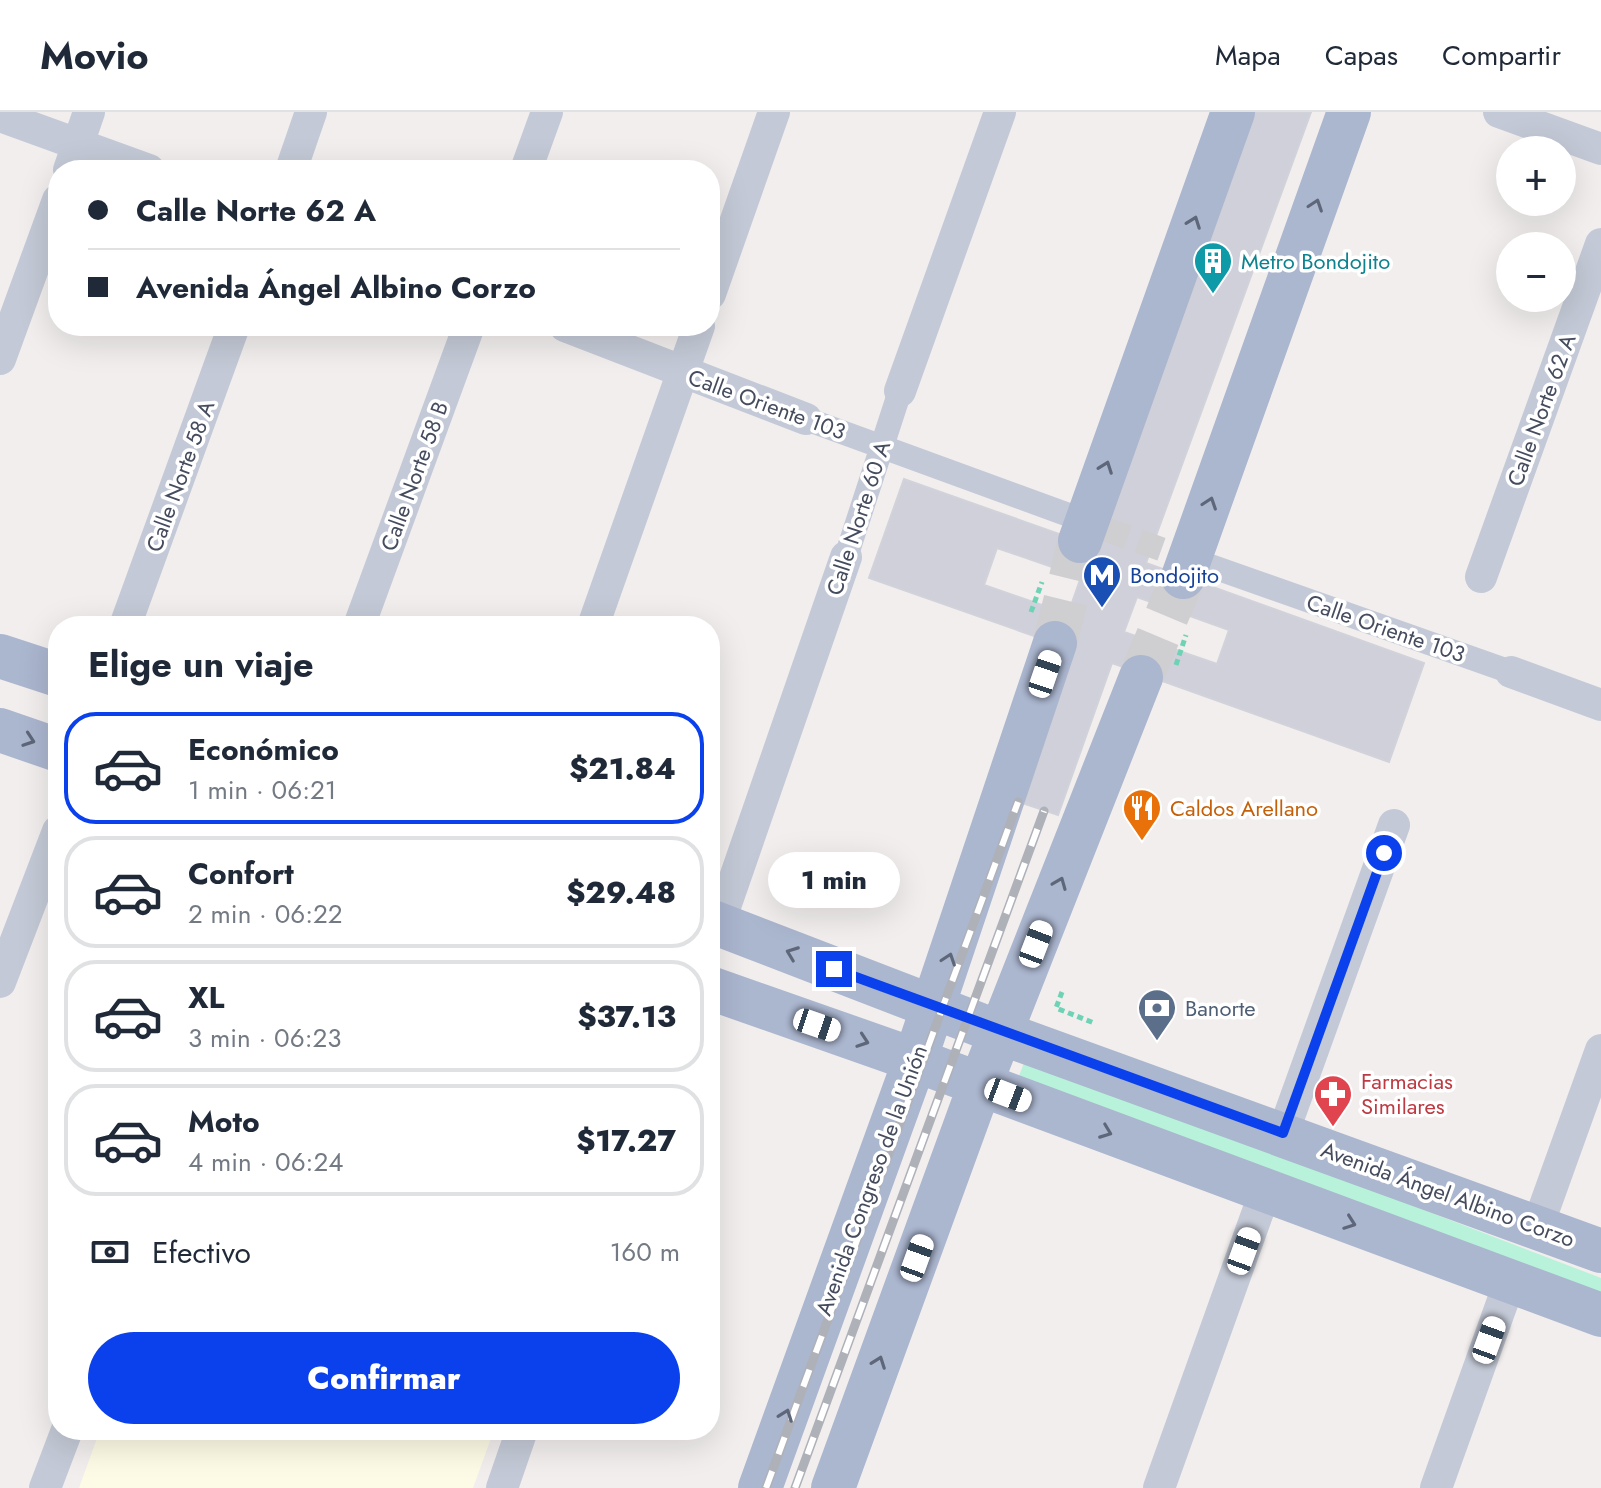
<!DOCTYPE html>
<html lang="es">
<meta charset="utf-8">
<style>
body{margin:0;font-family:Jost,sans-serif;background:#f2f2f3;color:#1f2937;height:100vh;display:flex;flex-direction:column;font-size:30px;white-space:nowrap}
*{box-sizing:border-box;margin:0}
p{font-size:26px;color:#747a83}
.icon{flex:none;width:44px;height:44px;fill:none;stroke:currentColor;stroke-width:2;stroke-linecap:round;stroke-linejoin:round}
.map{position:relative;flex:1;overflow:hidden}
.sheet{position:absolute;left:48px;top:504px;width:672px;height:824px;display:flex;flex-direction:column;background:#fff;border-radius:32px;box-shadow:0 8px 32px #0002}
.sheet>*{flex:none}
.hud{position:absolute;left:48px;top:48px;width:672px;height:176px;border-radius:32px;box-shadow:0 8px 32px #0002;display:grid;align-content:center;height:176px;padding:0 40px;background:#fff}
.buttons{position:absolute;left:1496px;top:24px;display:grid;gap:16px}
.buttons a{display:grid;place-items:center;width:80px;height:80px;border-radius:50%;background:#fff;box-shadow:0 8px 32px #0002;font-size:40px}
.end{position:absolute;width:36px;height:36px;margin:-18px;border:10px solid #0b41ed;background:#fff;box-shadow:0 0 0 4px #fff}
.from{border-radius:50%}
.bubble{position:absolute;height:56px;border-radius:28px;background:#fff;box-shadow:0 8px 32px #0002;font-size:26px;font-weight:800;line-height:56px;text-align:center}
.car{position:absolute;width:24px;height:48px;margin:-24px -12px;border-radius:10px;box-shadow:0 0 6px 2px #0007;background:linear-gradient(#fff 24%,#345 0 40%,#fff 0 76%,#345 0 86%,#fff 0)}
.hud b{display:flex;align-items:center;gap:28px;height:76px;font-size:30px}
.hud b+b{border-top:2px solid #e0e1e3}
.hud i{width:20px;height:20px;background:#1f2937}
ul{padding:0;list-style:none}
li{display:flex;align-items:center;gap:24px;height:112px;margin:0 16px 12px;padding:0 24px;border:4px solid #e0e1e3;border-radius:32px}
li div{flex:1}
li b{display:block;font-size:30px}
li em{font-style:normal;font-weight:800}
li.on{border-color:#0b41ed}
li>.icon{width:72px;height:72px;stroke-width:1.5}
h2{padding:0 40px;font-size:36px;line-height:96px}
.pay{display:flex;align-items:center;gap:20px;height:88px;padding:0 40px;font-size:30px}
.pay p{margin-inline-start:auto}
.cta{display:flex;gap:16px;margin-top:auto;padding:16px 40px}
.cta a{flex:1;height:92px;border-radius:48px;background:#0b41ed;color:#fff;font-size:32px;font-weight:800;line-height:92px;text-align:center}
header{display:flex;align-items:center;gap:48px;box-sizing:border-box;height:112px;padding:0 40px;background:#fff;border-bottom:2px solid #e0e1e3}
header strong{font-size:38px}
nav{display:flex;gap:44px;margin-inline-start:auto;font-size:28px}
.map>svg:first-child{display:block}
</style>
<header>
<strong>Movio</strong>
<nav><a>Mapa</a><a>Capas</a><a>Compartir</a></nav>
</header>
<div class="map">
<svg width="1601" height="1376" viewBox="0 0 1601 1376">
<rect width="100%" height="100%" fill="#f1eeed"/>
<!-- commercial -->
<path fill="#fdfbe5" d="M 100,1318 L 494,1318 L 473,1376 L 79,1376 Z"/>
<!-- green -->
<path fill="#b8f2da" d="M 1031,947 L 1601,1166 L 1601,1197 L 1017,969 L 1024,951 Z"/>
<!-- building -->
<path fill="#cfd0d9" stroke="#d1d2da" stroke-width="2" fill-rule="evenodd" d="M 1246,0 L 1311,0 L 1146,451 L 1424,551 L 1389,650 L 1112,551 L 1058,703 L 1007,686 L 1060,533 L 869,466 L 904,367 L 1093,434 ZM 997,436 L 1081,465 L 1068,502 L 984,473 ZM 1137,485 L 1229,518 L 1217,552 L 1124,520 Z"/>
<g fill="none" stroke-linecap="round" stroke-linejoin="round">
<!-- pedestrian-tunnel -->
<path stroke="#cfced0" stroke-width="24" stroke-dasharray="24 12" stroke-linecap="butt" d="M 1105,417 L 1172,441"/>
<!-- primary-tunnel -->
<path stroke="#cfced0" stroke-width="44" stroke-dasharray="44 22" stroke-linecap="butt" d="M 1055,531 L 1080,429
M 1141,565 L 1183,465"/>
<!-- path -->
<path stroke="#6ed3b5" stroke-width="5" stroke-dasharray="6 4" stroke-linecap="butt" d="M 1031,500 L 1042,470
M 1176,553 L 1186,523
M 1062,880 L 1056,896 L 1094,911"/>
<!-- pedestrian -->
<path stroke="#c3c9d6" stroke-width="24" d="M 806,307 L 1096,413
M 1182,444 L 1511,560
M 846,445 L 900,279"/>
<!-- minor -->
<path stroke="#c3c9d6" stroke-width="32" d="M 1499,0 L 1601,37
M 0,4 L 149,58
M 69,58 L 89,0
M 291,58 L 311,0
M 526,58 L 547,0
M 710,182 L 774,0
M 565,214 L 806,307
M 0,247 L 58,88
M 900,279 L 1000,0
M 1481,465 L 1601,132
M 125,514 L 234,214
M 359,514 L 469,214
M 593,514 L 699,214
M 1511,560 L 1601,593
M 719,812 L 846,445
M 0,870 L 58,719
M 1283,1021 L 1394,713
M 1537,1116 L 1601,938
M 45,1376 L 67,1318
M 502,1376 L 522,1318
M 1159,1376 L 1265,1080
M 1436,1376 L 1510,1169"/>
<!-- primary -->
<path stroke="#abb6cf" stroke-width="44" d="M 1080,429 L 1233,0
M 1183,465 L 1349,0
M 0,544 L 58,563
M 0,618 L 58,638
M 710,809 L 1001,921 L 1601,1139
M 710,876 L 915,948 L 1601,1203
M 760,1376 L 915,948 L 1055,531
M 833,1376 L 980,973 L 1141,565"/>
<defs>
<path id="rail" d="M 766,1376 L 1018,690
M 795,1376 L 1044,699"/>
</defs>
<!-- rail casing -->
<use href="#rail" stroke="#afb1b9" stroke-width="9"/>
<!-- rail -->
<use href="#rail" stroke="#fff" stroke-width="6" stroke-dasharray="18" stroke-linecap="butt"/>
</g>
<!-- one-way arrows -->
<defs><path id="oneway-chevron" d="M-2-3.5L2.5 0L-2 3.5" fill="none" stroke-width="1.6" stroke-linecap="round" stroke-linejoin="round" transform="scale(2)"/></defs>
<g stroke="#5e667a">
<use href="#oneway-chevron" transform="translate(1316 93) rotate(-71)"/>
<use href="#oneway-chevron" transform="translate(1194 110) rotate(-70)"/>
<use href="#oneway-chevron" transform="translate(1106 355) rotate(-70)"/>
<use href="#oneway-chevron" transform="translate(1210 391) rotate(-71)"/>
<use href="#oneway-chevron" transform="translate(29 628) rotate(19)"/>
<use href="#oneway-chevron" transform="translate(1060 771) rotate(-68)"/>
<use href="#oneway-chevron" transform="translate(792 841) rotate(-159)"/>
<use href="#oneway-chevron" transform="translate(949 847) rotate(-71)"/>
<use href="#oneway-chevron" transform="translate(863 929) rotate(19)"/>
<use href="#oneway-chevron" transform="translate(1106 1020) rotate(21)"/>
<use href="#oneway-chevron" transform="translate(1350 1111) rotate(20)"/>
<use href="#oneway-chevron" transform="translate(879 1250) rotate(-70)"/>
<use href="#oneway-chevron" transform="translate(786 1303) rotate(-70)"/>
</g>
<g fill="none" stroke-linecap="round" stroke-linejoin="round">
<!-- route -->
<path stroke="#0b41ed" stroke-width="10" d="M 834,857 L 1283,1021 L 1384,741"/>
</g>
<!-- icons -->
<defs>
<symbol id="building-pin" viewBox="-11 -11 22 30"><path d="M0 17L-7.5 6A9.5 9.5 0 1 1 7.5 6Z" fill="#0f9aa8" stroke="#fff"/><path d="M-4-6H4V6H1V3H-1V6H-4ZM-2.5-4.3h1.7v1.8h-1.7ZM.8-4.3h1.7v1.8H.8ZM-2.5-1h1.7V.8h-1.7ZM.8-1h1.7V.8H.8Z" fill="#fff"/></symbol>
<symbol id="metro-pin" viewBox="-11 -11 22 30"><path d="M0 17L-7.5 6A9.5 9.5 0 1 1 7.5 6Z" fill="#1a4fb4" stroke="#fff"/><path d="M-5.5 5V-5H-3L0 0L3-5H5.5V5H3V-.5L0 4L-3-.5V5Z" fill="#fff"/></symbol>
<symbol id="restaurant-pin" viewBox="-11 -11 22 30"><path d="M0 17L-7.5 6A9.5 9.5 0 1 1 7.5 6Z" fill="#e8710a" stroke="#fff"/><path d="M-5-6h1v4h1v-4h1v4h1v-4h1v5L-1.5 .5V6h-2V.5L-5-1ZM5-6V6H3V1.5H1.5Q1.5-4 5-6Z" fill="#fff"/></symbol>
<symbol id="bank-pin" viewBox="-11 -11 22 30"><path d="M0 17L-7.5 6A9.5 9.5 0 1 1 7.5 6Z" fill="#5c6f8a" stroke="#fff"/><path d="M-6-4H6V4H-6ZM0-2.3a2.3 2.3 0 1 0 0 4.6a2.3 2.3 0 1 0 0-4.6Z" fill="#fff"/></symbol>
<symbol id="pharmacy-pin" viewBox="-11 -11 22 30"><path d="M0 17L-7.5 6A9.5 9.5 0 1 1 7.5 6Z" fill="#e0444e" stroke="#fff"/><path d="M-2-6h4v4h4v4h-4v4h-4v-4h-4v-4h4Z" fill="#fff"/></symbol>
</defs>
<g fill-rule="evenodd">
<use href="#building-pin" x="1191" y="127" width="44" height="60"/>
<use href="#metro-pin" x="1080" y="441" width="44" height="60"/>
<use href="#restaurant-pin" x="1120" y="674" width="44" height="60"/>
<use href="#bank-pin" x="1135" y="874" width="44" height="60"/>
<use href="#pharmacy-pin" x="1311" y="960" width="44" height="60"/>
</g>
<g text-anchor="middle" stroke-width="7" stroke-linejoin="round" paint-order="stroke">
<!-- culture labels -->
<g font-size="22" fill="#0d838f" stroke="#fff" text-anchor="start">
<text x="1241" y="157">Metro Bondojito</text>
</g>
<!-- street labels -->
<g font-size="22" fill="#454c5d" stroke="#fff">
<text transform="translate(767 292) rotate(20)" y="8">Calle Oriente 103</text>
<text transform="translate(1541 298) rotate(-70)" y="8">Calle Norte 62 A</text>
<text transform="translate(180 364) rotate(-70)" y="8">Calle Norte 58 A</text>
<text transform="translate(414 364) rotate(-70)" y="8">Calle Norte 58 B</text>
<text transform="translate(858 406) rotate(-72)" y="8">Calle Norte 60 A</text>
<text transform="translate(1386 516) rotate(19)" y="8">Calle Oriente 103</text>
<text transform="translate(871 1068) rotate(-70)" y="8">Avenida Congreso de la Unión</text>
<text transform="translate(1448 1082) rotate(20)" y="8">Avenida Ángel Albino Corzo</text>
</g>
<!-- transit labels -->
<g font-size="22" fill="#164399" stroke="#fff" text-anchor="start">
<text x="1130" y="471">Bondojito</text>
</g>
<!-- food labels -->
<g font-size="22" fill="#c56008" stroke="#fff" text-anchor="start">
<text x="1170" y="704">Caldos Arellano</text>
</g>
<!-- service labels -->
<g font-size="22" fill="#4e5e75" stroke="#fff" text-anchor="start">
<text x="1185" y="904">Banorte</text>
</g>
<!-- health labels -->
<g font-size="22" fill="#be3a42" stroke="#fff" text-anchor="start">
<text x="1361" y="977">Farmacias<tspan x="1361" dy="25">Similares</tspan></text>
</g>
</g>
</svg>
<div class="buttons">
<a>+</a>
<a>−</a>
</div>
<i class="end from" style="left:1384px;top:741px"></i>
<i class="end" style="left:834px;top:857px"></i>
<div class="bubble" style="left:768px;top:740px;width:132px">1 min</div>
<i class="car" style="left:1045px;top:562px;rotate:19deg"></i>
<i class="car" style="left:1036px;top:832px;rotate:21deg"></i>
<i class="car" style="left:817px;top:913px;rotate:109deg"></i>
<i class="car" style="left:1008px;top:983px;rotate:111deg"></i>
<i class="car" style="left:1244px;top:1139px;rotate:20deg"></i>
<i class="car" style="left:917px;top:1146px;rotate:20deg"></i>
<i class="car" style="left:1489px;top:1228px;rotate:20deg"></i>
<div class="hud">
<b><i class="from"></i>Calle Norte 62 A</b>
<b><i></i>Avenida Ángel Albino Corzo</b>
</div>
<section class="sheet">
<h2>Elige un viaje</h2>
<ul>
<li class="on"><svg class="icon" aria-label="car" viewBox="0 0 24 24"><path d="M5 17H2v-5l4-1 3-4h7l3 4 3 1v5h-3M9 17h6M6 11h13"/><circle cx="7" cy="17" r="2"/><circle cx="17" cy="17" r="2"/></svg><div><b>Económico</b><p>1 min · 06:21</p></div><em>$21.84</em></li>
<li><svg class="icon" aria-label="car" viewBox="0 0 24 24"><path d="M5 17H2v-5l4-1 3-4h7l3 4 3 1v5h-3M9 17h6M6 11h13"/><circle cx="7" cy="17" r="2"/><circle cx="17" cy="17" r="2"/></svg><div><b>Confort</b><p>2 min · 06:22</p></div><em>$29.48</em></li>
<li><svg class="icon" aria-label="car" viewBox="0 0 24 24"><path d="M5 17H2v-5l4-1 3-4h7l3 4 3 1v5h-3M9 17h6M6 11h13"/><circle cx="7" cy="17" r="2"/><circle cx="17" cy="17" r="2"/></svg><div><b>XL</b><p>3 min · 06:23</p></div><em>$37.13</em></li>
<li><svg class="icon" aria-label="car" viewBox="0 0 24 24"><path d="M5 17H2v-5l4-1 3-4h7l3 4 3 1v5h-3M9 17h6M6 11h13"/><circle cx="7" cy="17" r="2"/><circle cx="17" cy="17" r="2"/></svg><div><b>Moto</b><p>4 min · 06:24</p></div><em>$17.27</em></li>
</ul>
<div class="pay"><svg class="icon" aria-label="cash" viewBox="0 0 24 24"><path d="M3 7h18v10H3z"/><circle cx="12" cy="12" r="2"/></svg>Efectivo<p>160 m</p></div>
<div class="cta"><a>Confirmar</a></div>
</section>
</div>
